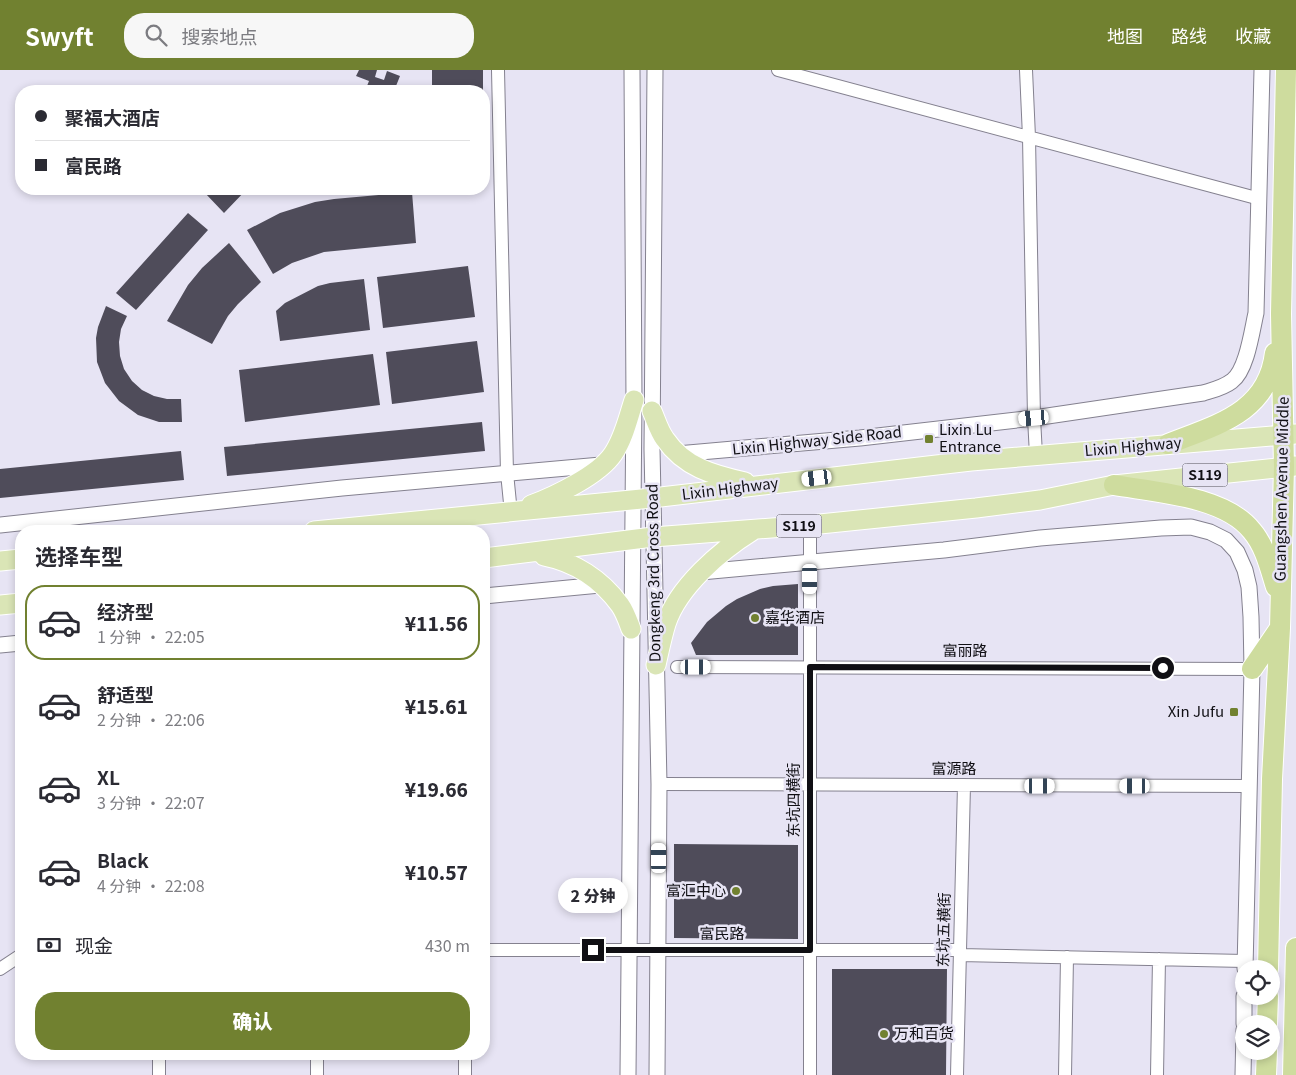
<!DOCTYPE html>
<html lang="zh">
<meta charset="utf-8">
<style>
body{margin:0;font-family:Georgia,"Noto Sans SC",serif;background:#f7f7f7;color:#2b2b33;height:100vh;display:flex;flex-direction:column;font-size:19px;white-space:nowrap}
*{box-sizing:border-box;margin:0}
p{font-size:16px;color:#7c7c81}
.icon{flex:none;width:28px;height:28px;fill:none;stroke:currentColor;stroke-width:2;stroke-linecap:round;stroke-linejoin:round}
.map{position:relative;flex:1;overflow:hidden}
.details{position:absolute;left:15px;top:455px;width:475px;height:535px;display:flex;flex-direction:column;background:#fff;border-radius:20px;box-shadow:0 2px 8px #0003}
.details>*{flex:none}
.hud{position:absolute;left:15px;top:15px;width:475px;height:110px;border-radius:20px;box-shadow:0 2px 8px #0003;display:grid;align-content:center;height:110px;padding:0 20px;background:#fff}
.buttons{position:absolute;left:1235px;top:890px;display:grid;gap:10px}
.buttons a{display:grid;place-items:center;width:45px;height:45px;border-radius:50%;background:#fff;box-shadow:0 2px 8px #0003;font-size:25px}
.end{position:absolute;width:22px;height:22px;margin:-11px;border:6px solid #100f14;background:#fff;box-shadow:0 0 0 2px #fff}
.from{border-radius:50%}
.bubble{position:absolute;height:35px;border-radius:18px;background:#fff;box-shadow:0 2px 8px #0003;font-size:16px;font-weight:800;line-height:35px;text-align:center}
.car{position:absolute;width:15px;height:30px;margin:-15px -8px;border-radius:6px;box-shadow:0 0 4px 1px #0007;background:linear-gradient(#fff 24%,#345 0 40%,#fff 0 76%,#345 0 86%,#fff 0)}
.hud b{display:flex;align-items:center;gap:18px;height:48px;font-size:19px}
.hud b+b{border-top:1px solid #e1e1e2}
.hud i{width:12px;height:12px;background:#2b2b33}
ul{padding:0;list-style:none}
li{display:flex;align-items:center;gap:15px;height:75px;margin:0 10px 8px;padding:0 10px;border:2px solid transparent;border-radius:20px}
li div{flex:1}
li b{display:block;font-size:19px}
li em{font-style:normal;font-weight:800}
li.active{border-color:#718130}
li>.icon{width:45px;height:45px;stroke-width:1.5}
h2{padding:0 20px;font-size:22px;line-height:60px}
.pay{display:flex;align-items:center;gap:12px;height:55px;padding:0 20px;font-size:19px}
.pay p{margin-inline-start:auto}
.action{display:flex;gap:10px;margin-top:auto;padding:10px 20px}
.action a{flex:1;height:58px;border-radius:20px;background:#718130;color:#fff;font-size:20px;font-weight:800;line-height:58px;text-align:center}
header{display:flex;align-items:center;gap:30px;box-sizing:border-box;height:70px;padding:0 25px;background:#718130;color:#fff}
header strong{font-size:24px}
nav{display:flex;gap:28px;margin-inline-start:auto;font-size:18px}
.search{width:350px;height:45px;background:#f7f7f7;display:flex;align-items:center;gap:12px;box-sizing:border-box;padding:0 18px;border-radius:20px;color:#7c7c81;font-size:19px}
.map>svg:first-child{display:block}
</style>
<header>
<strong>Swyft</strong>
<div class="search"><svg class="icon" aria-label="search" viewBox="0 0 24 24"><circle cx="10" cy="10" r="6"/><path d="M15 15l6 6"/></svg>搜索地点</div>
<nav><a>地图</a><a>路线</a><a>收藏</a></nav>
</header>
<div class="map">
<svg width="1296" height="1005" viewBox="0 0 1296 1005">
<rect width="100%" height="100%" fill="#e7e4f4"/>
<!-- building -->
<path fill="#4f4c5a" d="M 359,0 L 377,0 L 375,7 L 384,10 L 387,1 L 400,6 L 394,21 L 365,21 L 369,11 L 356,6 Z
M 432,0 L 483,0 L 483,21 L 432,21 Z
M 209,119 L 247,119 L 224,143 L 205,123 Z
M 412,122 L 416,173 L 324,182 L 292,193 L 273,204 L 247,160 L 280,143 L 315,132 L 334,129 Z
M 188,143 L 208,160 L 136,240 L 116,223 Z
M 229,173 L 261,212 L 238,234 L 228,246 L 212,274 L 167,251 L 188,215 L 202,198 Z
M 468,196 L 475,247 L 383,258 L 377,207 Z
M 364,209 L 370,260 L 280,271 L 276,241 L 285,233 L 318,216 L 330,213 Z
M 106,236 L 127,246 L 121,259 L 119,272 L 120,286 L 124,299 L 132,311 L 142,320 L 154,326 L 167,329 L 181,329 L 182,352 L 159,352 L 138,345 L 119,331 L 105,313 L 97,292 L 96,268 L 98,257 Z
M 477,271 L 484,322 L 392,334 L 386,282 Z
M 373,284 L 380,335 L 245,352 L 239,300 Z
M 482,352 L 485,381 L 227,406 L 224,377 Z
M 181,381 L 184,410 L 0,428 L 0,399 Z
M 798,514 L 798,585 L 696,585 L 691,573 L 707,552 L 726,536 L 737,529 L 760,519 L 773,516 Z
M 674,774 L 798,775 L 798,869 L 674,868 Z
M 832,899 L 947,899 L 946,1005 L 832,1005 Z"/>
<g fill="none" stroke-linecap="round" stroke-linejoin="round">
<defs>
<path id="minor" d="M 498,0 L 507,403 L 511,443
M 778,0 L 1260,129
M 1026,0 L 1029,67 L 1034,348 L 1036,385
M 810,455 L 810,1005
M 677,597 L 1252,599
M 659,714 L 1249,716
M 484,880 L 960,880
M 960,885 L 1245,891
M 0,899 L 21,885
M 159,984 L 159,1005
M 317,984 L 317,1005
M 465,984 L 465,1005
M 957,1005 L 964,715
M 1065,1005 L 1067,887
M 1157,1005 L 1159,889"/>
<path id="tertiary" d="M 655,0 L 652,379 L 659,714 L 657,1005
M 677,384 L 860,368 L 1034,348 L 1203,323 C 1213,320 1223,318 1232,311 C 1247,300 1252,260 1256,243 L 1262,0
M 0,455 L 342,418 L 601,395
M 701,502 L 944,480 L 1040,468 L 1161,458 L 1191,457 L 1210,462 L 1226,470 L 1237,482 L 1245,500 L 1249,517 L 1251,547 L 1252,599 L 1245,899
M 484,526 L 600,515
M 0,575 L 21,573
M 1244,954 L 1244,926
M 628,1005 L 634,330 L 632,0
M 1243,1005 L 1244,959"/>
<path id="primary" d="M 652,341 C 656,350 659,361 665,369 C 684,397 713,405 745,412
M 531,435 C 555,426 599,405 613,384 C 624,368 628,348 634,330
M 314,461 L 652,428 L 971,391 L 1296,364
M 544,486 C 574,492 601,509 620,535 C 625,542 628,551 631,559
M 484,488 L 653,467 L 810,455 L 976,438 L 1040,430 L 1114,415 L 1296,396
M 0,491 L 21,489
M 0,535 L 21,533
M 656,595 C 659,582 662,567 666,554 C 678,517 720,481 752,461"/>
<path id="trunk" d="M 1168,374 C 1216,355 1268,343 1275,283
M 1114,415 C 1155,422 1225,426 1252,461 C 1265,476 1270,498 1276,517
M 1252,599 L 1280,558
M 1268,899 L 1272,709 L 1280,558 L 1284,397 L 1281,244 L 1286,0
M 1267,954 L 1268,926
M 1266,1005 L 1267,981
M 1293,1005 L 1296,878"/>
</defs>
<!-- minor casing -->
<use href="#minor" stroke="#84818f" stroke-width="14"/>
<!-- tertiary casing -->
<use href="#tertiary" stroke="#84818f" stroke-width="17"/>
<!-- primary casing -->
<use href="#primary" stroke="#fff" stroke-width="21"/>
<!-- trunk casing -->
<use href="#trunk" stroke="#fff" stroke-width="22"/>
<!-- minor -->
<use href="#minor" stroke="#fff" stroke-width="12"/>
<!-- tertiary -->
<use href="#tertiary" stroke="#fff" stroke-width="15"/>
<!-- primary -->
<use href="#primary" stroke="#dae5b6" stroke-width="19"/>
<!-- trunk -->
<use href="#trunk" stroke="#cedc9e" stroke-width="20"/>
</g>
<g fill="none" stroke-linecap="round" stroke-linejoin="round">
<!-- route -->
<path stroke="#100f14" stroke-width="6" d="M 593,880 L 810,880 L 810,597 L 1163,598"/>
</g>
<!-- markers -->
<g fill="#718130" stroke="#e7e4f4" stroke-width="2">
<rect x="924" y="364" width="10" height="10" rx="2.5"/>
<circle cx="755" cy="548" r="5"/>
<rect x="1229" y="637" width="10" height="10" rx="2.5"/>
<circle cx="736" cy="821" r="5"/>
<circle cx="884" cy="964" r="5"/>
</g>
<g text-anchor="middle" stroke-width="5" stroke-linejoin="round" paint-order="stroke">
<!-- shield labels -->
<g fill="#e7e4f4" stroke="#504f57" stroke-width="1">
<rect x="1182.5" y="393.5" width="45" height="23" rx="4"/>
<rect x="776.5" y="444.5" width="45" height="23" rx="4"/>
</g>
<g font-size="14" font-weight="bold" fill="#100f14">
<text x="1205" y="410">S119</text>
<text x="799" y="461">S119</text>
</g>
<!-- poi labels -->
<g font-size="15" fill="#100f14" stroke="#e7e4f4" text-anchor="start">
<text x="939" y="365">Lixin Lu<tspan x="939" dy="17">Entrance</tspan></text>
<text x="765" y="553">嘉华酒店</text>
<text x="1224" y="647" text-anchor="end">Xin Jufu</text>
<text x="726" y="826" text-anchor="end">富汇中心</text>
<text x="894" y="969">万和百货</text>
</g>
<!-- street labels -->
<g font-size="15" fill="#100f14" stroke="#e7e4f4">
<text transform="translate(817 371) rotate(-6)" y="5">Lixin Highway Side Road</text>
<text transform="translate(1133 377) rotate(-5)" y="5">Lixin Highway</text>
<text transform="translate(730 419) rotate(-7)" y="5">Lixin Highway</text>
<text transform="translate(1282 419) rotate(-89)" y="5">Guangshen Avenue Middle</text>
<text transform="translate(654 503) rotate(-91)" y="5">Dongkeng 3rd Cross Road</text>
<text x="965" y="586">富丽路</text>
<text x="954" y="704">富源路</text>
<text transform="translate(794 730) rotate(-90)" y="5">东坑四横街</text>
<text transform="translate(944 860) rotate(-89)" y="5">东坑五横街</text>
<text x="722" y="869">富民路</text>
</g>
</g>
</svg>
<div class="buttons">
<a><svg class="icon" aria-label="locate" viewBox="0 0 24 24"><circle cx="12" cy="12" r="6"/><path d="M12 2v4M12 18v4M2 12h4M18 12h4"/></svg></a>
<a><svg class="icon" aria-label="layers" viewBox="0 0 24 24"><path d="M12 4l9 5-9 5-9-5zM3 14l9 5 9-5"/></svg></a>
</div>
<i class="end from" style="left:1163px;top:598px"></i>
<i class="end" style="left:593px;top:880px"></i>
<div class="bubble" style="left:558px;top:808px;width:70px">2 分钟</div>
<i class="car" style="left:1034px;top:348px;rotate:265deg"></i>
<i class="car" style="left:817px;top:408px;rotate:263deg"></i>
<i class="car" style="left:810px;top:509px;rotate:180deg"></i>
<i class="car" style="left:696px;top:597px;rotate:90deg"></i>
<i class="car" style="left:1040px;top:716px;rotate:90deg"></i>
<i class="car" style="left:1135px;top:716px;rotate:270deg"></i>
<i class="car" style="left:659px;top:788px;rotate:0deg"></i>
<div class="hud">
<b><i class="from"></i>聚福大酒店</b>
<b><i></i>富民路</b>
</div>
<section class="details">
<h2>选择车型</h2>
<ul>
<li class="active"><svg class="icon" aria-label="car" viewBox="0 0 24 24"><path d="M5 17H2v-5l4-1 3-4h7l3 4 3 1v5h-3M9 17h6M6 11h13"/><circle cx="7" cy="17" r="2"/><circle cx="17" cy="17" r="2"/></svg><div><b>经济型</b><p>1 分钟 · 22:05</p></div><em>¥11.56</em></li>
<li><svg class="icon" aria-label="car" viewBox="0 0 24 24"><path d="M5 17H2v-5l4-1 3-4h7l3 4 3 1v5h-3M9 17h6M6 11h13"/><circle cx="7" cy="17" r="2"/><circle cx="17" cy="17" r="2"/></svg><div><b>舒适型</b><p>2 分钟 · 22:06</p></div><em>¥15.61</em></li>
<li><svg class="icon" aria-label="car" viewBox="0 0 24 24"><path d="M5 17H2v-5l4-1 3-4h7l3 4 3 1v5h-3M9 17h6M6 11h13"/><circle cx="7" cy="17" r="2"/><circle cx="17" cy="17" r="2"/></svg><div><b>XL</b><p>3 分钟 · 22:07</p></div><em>¥19.66</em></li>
<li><svg class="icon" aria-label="car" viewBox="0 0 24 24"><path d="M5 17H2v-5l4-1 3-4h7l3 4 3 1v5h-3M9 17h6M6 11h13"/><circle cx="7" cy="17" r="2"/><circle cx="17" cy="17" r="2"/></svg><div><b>Black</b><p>4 分钟 · 22:08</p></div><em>¥10.57</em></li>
</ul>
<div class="pay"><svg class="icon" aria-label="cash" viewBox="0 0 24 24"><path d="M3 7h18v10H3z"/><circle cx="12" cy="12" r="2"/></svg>现金<p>430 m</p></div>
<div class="action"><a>确认</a></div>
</section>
</div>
